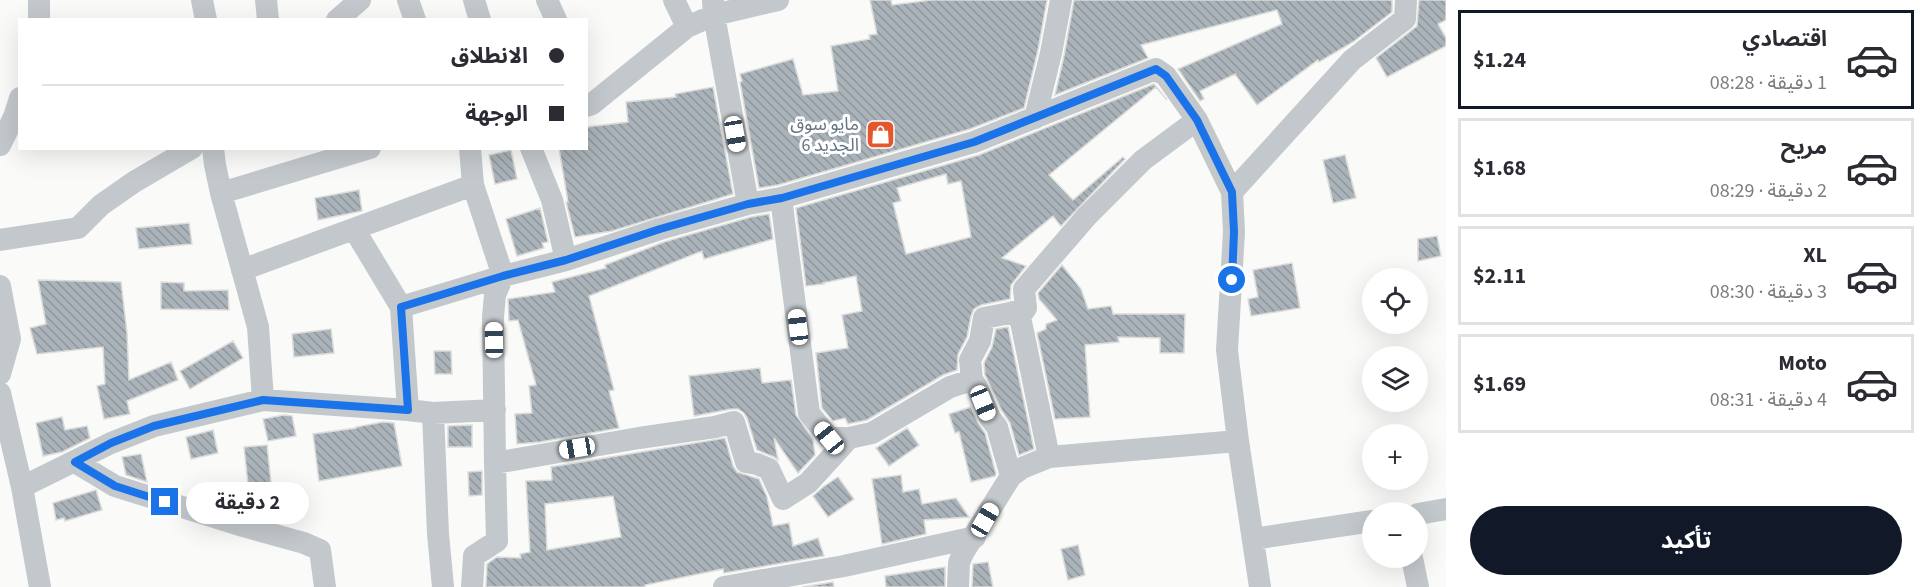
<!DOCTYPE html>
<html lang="ar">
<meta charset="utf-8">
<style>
body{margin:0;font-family:"Source Sans 3","Noto Sans Arabic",sans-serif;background:#f7f7f7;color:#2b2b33;direction:rtl;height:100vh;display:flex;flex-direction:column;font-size:22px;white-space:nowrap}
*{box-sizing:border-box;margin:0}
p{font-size:20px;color:#7c7c81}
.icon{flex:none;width:33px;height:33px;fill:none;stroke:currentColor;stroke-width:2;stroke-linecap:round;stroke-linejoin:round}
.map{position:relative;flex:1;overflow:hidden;direction:ltr}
.details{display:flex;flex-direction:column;background:#fff;width:480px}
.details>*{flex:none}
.banner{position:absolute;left:18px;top:18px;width:570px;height:132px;border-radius:0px;box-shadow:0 6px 24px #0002;direction:rtl;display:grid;align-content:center;height:132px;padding:0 24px;background:#fff}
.fabs{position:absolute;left:1362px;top:268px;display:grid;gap:12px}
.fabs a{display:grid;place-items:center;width:66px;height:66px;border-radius:50%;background:#fff;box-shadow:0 6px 24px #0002;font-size:30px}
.end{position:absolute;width:27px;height:27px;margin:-14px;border:8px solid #1a73e8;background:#fff;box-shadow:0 0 0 3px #fff}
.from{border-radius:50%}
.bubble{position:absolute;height:42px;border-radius:21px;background:#fff;box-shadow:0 6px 24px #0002;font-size:20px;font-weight:700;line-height:42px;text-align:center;direction:rtl}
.car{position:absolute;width:18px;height:36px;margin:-18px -9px;border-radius:8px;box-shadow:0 0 4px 2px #0007;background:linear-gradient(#fff 24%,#345 0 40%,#fff 0 76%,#345 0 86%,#fff 0)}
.banner b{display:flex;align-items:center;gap:21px;height:57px;font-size:22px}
.banner b+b{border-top:2px solid #e1e1e2}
.banner i{width:15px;height:15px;background:#2b2b33}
ul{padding:10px 0 0;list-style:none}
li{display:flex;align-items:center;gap:18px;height:99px;margin:0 12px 9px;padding:0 12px;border:3px solid #e1e1e2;border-radius:0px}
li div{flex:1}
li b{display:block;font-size:22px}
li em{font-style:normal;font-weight:700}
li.active{border-color:#111827}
li>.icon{width:54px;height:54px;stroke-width:1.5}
.cta{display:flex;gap:12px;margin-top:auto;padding:12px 24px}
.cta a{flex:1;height:69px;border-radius:36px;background:#111827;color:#fff;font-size:24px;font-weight:700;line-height:69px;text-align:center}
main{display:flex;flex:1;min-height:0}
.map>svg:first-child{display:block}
</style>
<main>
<section class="details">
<ul>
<li class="active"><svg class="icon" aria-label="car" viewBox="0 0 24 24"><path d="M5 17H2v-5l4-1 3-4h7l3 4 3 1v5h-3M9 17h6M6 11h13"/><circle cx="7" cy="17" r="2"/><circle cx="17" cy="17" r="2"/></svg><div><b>اقتصادي</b><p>1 دقيقة · 08:28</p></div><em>$1.24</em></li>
<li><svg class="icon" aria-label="car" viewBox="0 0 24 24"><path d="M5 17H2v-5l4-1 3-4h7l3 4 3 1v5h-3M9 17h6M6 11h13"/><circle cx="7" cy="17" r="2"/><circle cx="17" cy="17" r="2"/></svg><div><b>مريح</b><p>2 دقيقة · 08:29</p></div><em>$1.68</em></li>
<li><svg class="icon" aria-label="car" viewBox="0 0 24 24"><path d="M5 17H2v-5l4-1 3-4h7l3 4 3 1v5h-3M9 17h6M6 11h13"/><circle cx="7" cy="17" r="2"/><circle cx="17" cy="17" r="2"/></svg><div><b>XL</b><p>3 دقيقة · 08:30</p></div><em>$2.11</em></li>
<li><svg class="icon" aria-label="car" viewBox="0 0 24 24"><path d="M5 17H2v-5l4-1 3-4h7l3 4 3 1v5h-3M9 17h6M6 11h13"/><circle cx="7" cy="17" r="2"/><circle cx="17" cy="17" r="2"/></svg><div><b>Moto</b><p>4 دقيقة · 08:31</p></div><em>$1.69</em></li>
</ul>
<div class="cta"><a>تأكيد</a></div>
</section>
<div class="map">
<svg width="1446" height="587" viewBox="0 0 1446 587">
<defs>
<pattern id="building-back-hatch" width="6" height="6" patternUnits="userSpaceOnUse" patternTransform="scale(1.5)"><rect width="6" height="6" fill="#aab3b9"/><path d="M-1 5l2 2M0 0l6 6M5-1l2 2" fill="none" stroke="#8e969c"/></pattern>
</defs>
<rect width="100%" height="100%" fill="#fafaf8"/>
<!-- building -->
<path fill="url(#building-back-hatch)" stroke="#dcdcda" stroke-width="1.5" fill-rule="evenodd" d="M 870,0 L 891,0 L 892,5 L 932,0 L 1047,0 L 1038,50 L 1024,108 L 970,129 L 778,185 L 759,188 L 740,82 L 742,81 L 740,74 L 793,59 L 803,95 L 838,91 L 831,46 L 870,39 L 869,35 L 877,34 Z
M 1074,0 L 1392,0 L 1392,12 L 1353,42 L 1319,62 L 1318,60 L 1257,105 L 1235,74 L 1200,91 L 1204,99 L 1200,101 L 1178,69 L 1282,24 L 1277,10 L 1141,45 L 1148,58 L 1055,95 L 1064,56 Z
M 1419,0 L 1446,0 L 1446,20 L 1438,24 L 1446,38 L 1446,46 L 1387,77 L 1376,58 L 1417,26 Z
M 1154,84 L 1167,100 L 1156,87 L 1049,175 L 1073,200 L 1123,157 L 1125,159 L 1061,226 L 1053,216 L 1002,258 L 1026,266 L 1011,285 L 1010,299 L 981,305 L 974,309 L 971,316 L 967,337 L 958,354 L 957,370 L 943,375 L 867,420 L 848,424 L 845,418 L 833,421 L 822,408 L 816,353 L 848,348 L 842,315 L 862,311 L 856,276 L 823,283 L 824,284 L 806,286 L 796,208 L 979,155 ZM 946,174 L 948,184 L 961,181 L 971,237 L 906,254 L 893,203 L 901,201 L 897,188 Z
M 713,87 L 733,194 L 612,231 L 575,237 L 566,202 L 568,202 L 559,148 L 586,148 L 586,127 L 628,122 L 626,102 L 676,97 L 675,94 Z
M 511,150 L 517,179 L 495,184 L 489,155 Z
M 1345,155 L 1356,198 L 1333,203 L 1323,160 Z
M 359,190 L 362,211 L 318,220 L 315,198 Z
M 540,208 L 548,242 L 542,243 L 544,248 L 517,256 L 506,219 Z
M 769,214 L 773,239 L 704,259 L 702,251 L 589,296 L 614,390 L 609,391 L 619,428 L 540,442 L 517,444 L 515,414 L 532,413 L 529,386 L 536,385 L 518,320 L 509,321 L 508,299 L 555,292 L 552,282 L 606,268 L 605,265 L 664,242 L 751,217 Z
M 189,223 L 192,244 L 139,249 L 136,228 Z
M 1437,236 L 1441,256 L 1418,261 L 1418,239 Z
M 1292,263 L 1300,308 L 1251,316 L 1248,299 L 1258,297 L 1253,270 Z
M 1062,265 L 1081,289 L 1088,309 L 1111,306 L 1113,314 L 1185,314 L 1184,353 L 1160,353 L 1160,338 L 1118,337 L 1119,342 L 1085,345 L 1090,417 L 1055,419 L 1037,333 L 1046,329 L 1046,324 L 1057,320 L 1039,299 L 1038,293 Z
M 38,280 L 121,282 L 127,333 L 129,380 L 171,362 L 178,380 L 127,401 L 130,414 L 104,419 L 97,386 L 105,384 L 103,347 L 37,354 L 30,328 L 46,324 Z
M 161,282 L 184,283 L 184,291 L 228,290 L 229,310 L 161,309 Z
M 1008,327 L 1034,449 L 1019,455 L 1010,423 L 1002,411 L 985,375 L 984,363 L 992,347 L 996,329 Z
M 331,329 L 334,353 L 294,357 L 292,334 Z
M 233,341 L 243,358 L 190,389 L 180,371 Z
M 434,351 L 451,351 L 452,374 L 435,374 Z
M 760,368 L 762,383 L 791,380 L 796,415 L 813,439 L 815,455 L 798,473 L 774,438 L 778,460 L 774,457 L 757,450 L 747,418 L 744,413 L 738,409 L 731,409 L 694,416 L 689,376 Z
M 971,407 L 978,423 L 985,433 L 996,474 L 995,476 L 971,482 L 959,432 L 955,433 L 949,414 Z
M 284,415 L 292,416 L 296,436 L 268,441 L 263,419 Z
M 62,417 L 65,430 L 87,426 L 90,438 L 62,452 L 43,456 L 36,423 Z
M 383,422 L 394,423 L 402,466 L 319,481 L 313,434 L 356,428 L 356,427 Z
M 472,425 L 472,447 L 448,447 L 448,426 Z
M 907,428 L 919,445 L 889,466 L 876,448 Z
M 213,430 L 218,453 L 191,459 L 186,437 Z
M 725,438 L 733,466 L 737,472 L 759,479 L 767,497 L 773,526 L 789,523 L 793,546 L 818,538 L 824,556 L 724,573 L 723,569 L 645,585 L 645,587 L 486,587 L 487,564 L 497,557 L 521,558 L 520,554 L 530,552 L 526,481 L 552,480 L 551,467 ZM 613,496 L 621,537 L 547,550 L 545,504 Z
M 267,445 L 272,492 L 249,494 L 244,447 Z
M 141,454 L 147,482 L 126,475 L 122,457 Z
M 482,471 L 482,495 L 469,496 L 468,472 Z
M 901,475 L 903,492 L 919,489 L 922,504 L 956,498 L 969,517 L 924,520 L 926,534 L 882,544 L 872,479 Z
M 838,477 L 854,499 L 828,517 L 813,496 L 823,487 Z
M 96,490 L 102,510 L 65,521 L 64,518 L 56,520 L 53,503 Z
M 1078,545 L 1085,575 L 1068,580 L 1061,549 Z
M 988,562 L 993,587 L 972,587 L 973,564 Z
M 945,567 L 945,587 L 886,587 L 885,576 Z
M 833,582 L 834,587 L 802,587 Z"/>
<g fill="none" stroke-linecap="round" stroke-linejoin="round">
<!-- minor -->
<path stroke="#c3c8cc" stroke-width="22" d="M 39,0 L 39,20
M 202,0 L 206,20
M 266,0 L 268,20
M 408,0 L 415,20
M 474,0 L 480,20
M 547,0 L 556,20
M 674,0 L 687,27
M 713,1 L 714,15 L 748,204
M 337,20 L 360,0
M 586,106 L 592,104 L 687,27 L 714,15 L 778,0
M 1035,118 L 1051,53 L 1061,0
M 0,145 L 14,117 L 20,98
M 213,148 L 215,165 L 221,193 L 258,327 L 263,400
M 470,148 L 473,185 L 503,276 L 495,295 L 493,317 L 495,463 L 497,541 L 474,556 L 472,587
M 531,148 L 552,200 L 566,260
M 1232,192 L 1352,60 L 1405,19 L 1406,0
M 221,193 L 370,148
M 781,198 L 809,413 L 829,438 L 849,438 L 872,433 L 950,387 L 972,380
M 354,229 L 401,307 L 408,410
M 0,240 L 78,228 L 101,205 L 134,182 L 192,148
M 242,270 L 473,185
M 0,286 L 10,339 L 0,374
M 401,307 L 503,276 L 566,260 L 660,229 L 748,204 L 781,198 L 974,142 L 1156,69 L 1166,76 L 1197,120 L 1232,192 L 1234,232 L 1227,350 L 1238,441 L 1260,587
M 0,393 L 22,487 L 40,587
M 433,413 L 438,534 L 443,587
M 1049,457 L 1020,317 L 1026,308 L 1024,289 L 1087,216 L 1143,160 L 1197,120
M 75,462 L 115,486 L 243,526 L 304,543 L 320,550 L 325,587
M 495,463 L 639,438 L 715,427 L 734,422 L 746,462 L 757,464 L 769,469 L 783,499 L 808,483 L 849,438
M 1011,476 L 997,427 L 990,418 L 977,387 L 972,380 L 970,360 L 980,341 L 984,318 L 1010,313 L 1026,308
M 22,487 L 111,443 L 154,426 L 263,400 L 408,410 L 433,413 L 495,410
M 1418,514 L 1446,509
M 1253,539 L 1372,521
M 1412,558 L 1418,587
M 724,587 L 844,566 L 975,537
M 958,587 L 959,563 L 963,553 L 1011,476 L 1022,468 L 1049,457 L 1238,441"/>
</g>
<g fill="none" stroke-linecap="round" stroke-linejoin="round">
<!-- route -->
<path stroke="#1a73e8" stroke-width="8" d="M 165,502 L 115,486 L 75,462 L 111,443 L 154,426 L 263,400 L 408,410 L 401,307 L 503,276 L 566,260 L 660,229 L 748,204 L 782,198 L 974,142 L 1156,69 L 1166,76 L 1197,120 L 1232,192 L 1234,232 L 1232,280"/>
</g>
<!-- icons -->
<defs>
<symbol id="shop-square" viewBox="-11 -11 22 22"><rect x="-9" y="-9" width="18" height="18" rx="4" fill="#e4572e" stroke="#fff"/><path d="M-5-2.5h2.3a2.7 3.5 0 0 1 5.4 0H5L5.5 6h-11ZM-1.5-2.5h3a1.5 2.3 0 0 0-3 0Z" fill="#fff"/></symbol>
</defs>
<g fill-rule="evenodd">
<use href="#shop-square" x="864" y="118" width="33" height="33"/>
</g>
<g text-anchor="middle" stroke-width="6" stroke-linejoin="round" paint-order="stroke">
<!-- poi labels -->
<g font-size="18" fill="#657683" stroke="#fff" text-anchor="end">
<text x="859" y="130">مايو سوق<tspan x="859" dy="21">6 الجديد</tspan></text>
</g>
</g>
</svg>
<div class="fabs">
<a><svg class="icon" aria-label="locate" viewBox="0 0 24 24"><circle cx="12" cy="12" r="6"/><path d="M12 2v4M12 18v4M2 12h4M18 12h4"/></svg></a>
<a><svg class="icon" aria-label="layers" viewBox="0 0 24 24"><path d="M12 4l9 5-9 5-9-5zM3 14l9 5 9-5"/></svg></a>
<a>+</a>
<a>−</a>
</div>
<i class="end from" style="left:1232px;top:280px"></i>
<i class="end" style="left:165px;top:502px"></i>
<div class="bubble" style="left:186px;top:482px;width:123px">2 دقيقة</div>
<i class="car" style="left:735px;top:134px;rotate:170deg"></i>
<i class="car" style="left:798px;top:327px;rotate:353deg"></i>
<i class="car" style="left:494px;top:340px;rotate:359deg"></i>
<i class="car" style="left:983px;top:403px;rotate:158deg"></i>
<i class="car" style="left:829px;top:438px;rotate:321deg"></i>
<i class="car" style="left:577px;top:448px;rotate:260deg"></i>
<i class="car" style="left:985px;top:520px;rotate:30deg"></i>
<div class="banner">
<b><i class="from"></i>الانطلاق</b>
<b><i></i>الوجهة</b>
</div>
</div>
</main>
